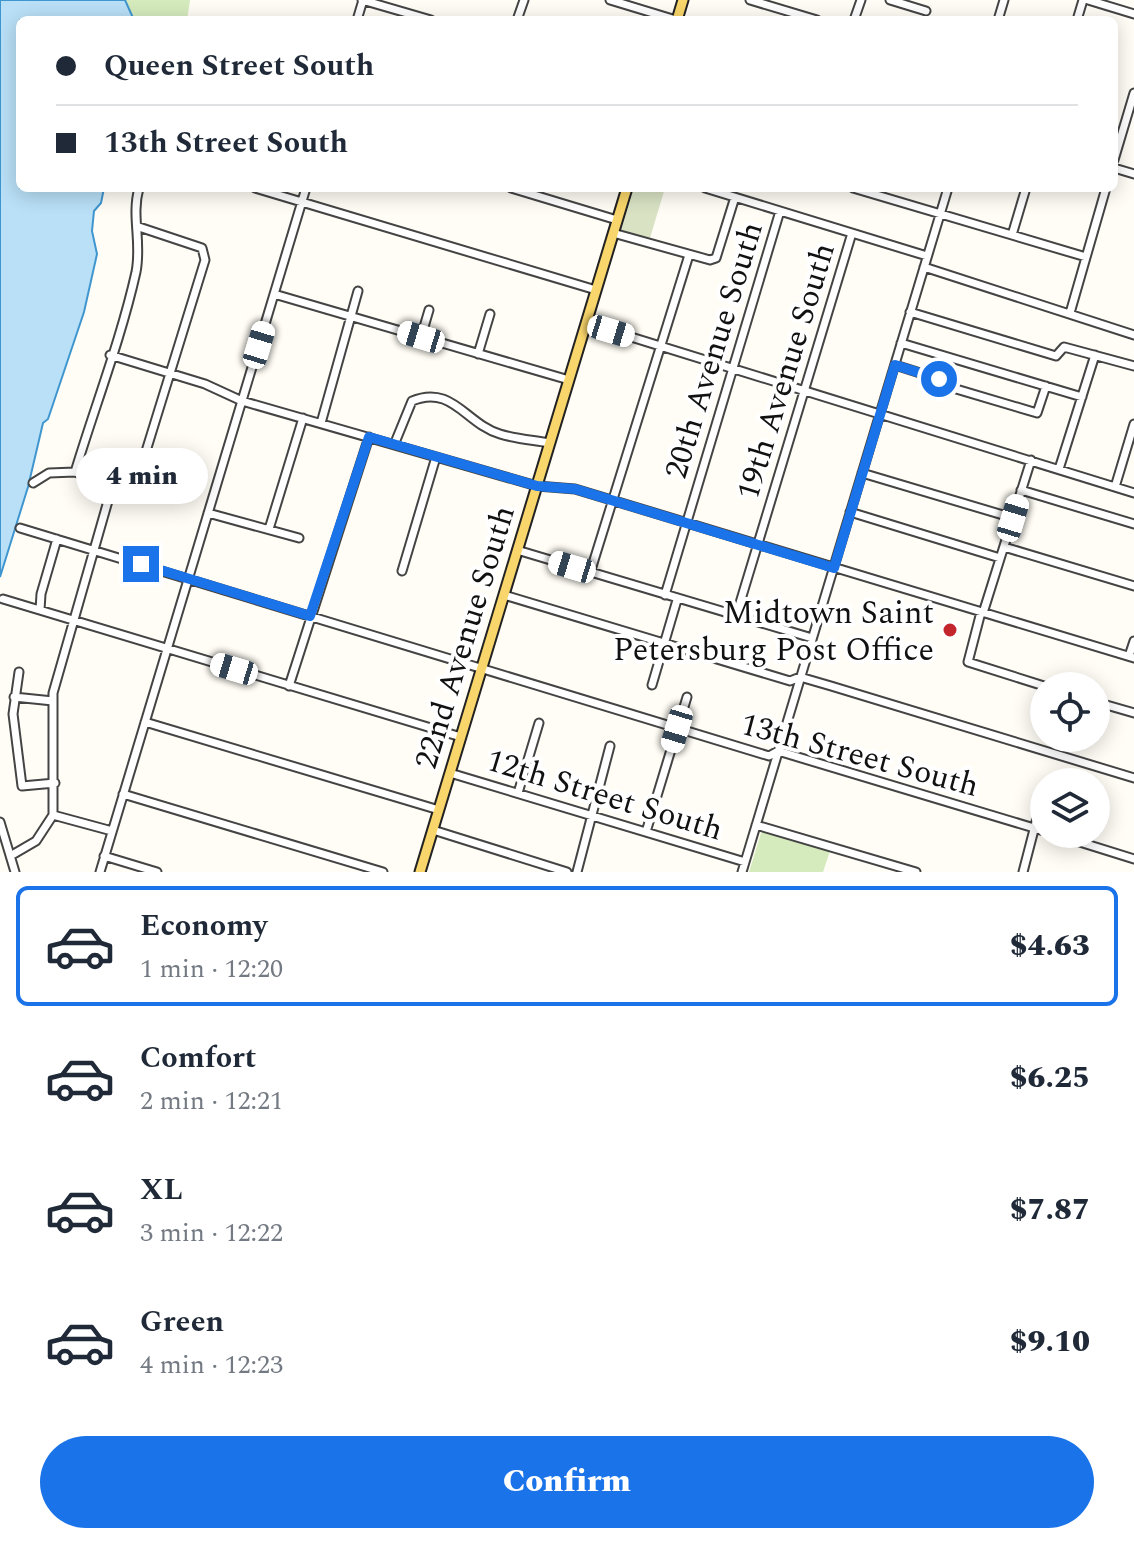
<!DOCTYPE html>
<meta charset="utf-8">
<style>
body{margin:0;font-family:Spectral,serif;background:#f6f6f7;color:#1f2937;height:100vh;display:flex;flex-direction:column;font-size:30px;white-space:nowrap}
*{box-sizing:border-box;margin:0}
p{font-size:26px;color:#747a83}
.icon{flex:none;width:44px;height:44px;fill:none;stroke:currentColor;stroke-width:2;stroke-linecap:round;stroke-linejoin:round}
.map{position:relative;height:872px;overflow:hidden}
.panel{display:flex;flex-direction:column;background:#fff;flex:1}
.panel>*{flex:none}
.guide{position:absolute;left:16px;top:16px;width:1102px;height:176px;border-radius:12px;box-shadow:0 4px 20px #0003;display:grid;align-content:center;height:176px;padding:0 40px;background:#fff}
.fabs{position:absolute;left:1030px;top:672px;display:grid;gap:16px}
.fabs a{display:grid;place-items:center;width:80px;height:80px;border-radius:50%;background:#fff;box-shadow:0 4px 20px #0003;font-size:40px}
.end{position:absolute;width:36px;height:36px;margin:-18px;border:10px solid #1a73e8;background:#fff;box-shadow:0 0 0 4px #fff}
.from{border-radius:50%}
.bubble{position:absolute;height:56px;border-radius:28px;background:#fff;box-shadow:0 4px 20px #0003;font-size:26px;font-weight:800;line-height:56px;text-align:center}
.car{position:absolute;width:24px;height:48px;margin:-24px -12px;border-radius:10px;box-shadow:0 0 6px 2px #0007;background:linear-gradient(#fff 24%,#345 0 40%,#fff 0 76%,#345 0 86%,#fff 0)}
.guide b{display:flex;align-items:center;gap:28px;height:76px;font-size:30px}
.guide b+b{border-top:2px solid #e0e1e3}
.guide i{width:20px;height:20px;background:#1f2937}
ul{padding:14px 0 0;list-style:none}
li{display:flex;align-items:center;gap:24px;height:120px;margin:0 16px 12px;padding:0 24px;border:4px solid transparent;border-radius:12px}
li div{flex:1}
li b{display:block;font-size:30px}
li em{font-style:normal;font-weight:800}
li.selected{border-color:#1a73e8}
li>.icon{width:72px;height:72px;stroke-width:1.5}
.button{display:flex;gap:16px;margin-top:auto;padding:16px 40px}
.button a{flex:1;height:92px;border-radius:48px;background:#1a73e8;color:#fff;font-size:32px;font-weight:800;line-height:92px;text-align:center}
.map>svg:first-child{display:block}
</style>
<div class="map">
<svg width="1134" height="872" viewBox="0 0 1134 872">
<rect width="100%" height="100%" fill="#fffdf5"/>
<!-- green -->
<path fill="#d5ebbd" d="M 125,0 L 190,0 L 187,20 L 134,20 Z
M 762,830 L 830,851 L 823,872 L 749,872 Z"/>
<!-- cemetery -->
<path fill="#d9e3c4" d="M 634,188 L 665,188 L 650,238 L 621,230 Z"/>
<!-- water -->
<path fill="#b9e0f7" stroke="#3f96cf" stroke-width="2" d="M 0,0 L 125,0 L 134,20 L 20,20 L 20,188 L 104,188 L 101,203 L 94,211 L 92,231 L 97,254 L 84,312 L 48,419 L 43,423 L 28,487 L 0,577 Z"/>
<g fill="none" stroke-linecap="round" stroke-linejoin="round">
<defs>
<path id="minor" d="M 362,0 L 431,20
M 610,0 L 676,20
M 750,0 L 817,20
M 890,0 L 926,11
M 1088,0 L 1134,14
M 357,20 L 363,0
M 517,20 L 524,0
M 854,20 L 861,0
M 998,20 L 1004,0
M 1077,20 L 1083,0
M 1114,160 L 1134,93
M 1114,168 L 1134,174
M 255,188 L 596,290
M 511,188 L 617,220
M 705,188 L 927,256
M 853,188 L 1086,257
M 613,233 L 710,260 L 716,258 L 735,197
M 1012,235 L 1026,188
M 924,267 L 1134,335
M 274,294 L 569,380
M 910,312 L 1056,356 L 1064,347 L 1134,366
M 1070,313 L 1106,188
M 586,323 L 1134,493
M 421,337 L 429,310
M 901,343 L 1082,397
M 478,354 L 490,314
M 110,355 L 205,384 L 242,401 L 537,486 L 575,489 L 1134,658
M 895,365 L 939,379 L 946,386 L 1037,413 L 1046,386
M 321,423 L 358,291
M 394,445 L 412,401 C 452,384 466,424 500,434 C 516,439 533,440 550,443
M 1059,469 L 1095,355
M 75,472 L 112,487 L 134,490 L 205,260 L 202,248 L 139,227
M 862,473 L 1013,518
M 33,483 L 49,473 L 75,472 C 95,406 121,339 136,272 C 142,242 131,216 139,188
M 1115,487 L 1134,424
M 1021,490 L 1134,524
M 850,512 L 1000,558
M 208,513 L 299,538
M 20,528 L 769,756 L 778,751 L 1044,831
M 269,529 L 303,418
M 1004,547 L 1134,586
M 517,550 L 812,638
M 402,571 L 436,457
M 590,573 L 689,255
M 504,595 L 790,681 L 800,677 L 831,686 L 1134,778
M 665,595 L 780,211
M 3,599 L 461,737
M 40,610 L 41,594 L 57,539
M 981,612 L 968,662 L 1044,686
M 983,613 L 1031,460
M 736,616 L 852,233
M 1129,656 L 1134,641
M 19,672 L 13,714 L 22,786 L 55,783
M 652,685 L 677,600
M 289,686 L 369,437
M 14,697 L 53,701
M 1096,702 L 1134,713
M 145,722 L 439,810
M 450,773 L 745,862
M 518,793 L 539,723
M 123,794 L 383,872
M 53,815 L 112,831
M 0,822 L 15,872
M 756,825 L 916,872
M 433,830 L 567,872
M 646,832 L 687,697
M 1054,834 L 1134,859
M 12,855 L 36,841 L 53,815 L 53,693 L 112,487
M 104,856 L 157,872
M 100,872 L 306,188
M 577,872 L 610,746
M 742,872 L 948,188
M 1023,872 L 1043,795"/>
<path id="major" d="M 677,20 L 683,0
M 420,872 L 627,188"/>
</defs>
<!-- minor casing -->
<use href="#minor" stroke="#444" stroke-width="11"/>
<!-- major casing -->
<use href="#major" stroke="#222" stroke-width="13"/>
<!-- minor -->
<use href="#minor" stroke="#fff" stroke-width="7"/>
<!-- major -->
<use href="#major" stroke="#f9d66b" stroke-width="9"/>
</g>
<g fill="none" stroke-linecap="round" stroke-linejoin="round">
<!-- route -->
<path stroke="#1a73e8" stroke-width="10" d="M 141,564 L 310,616 L 369,437 L 537,486 L 575,489 L 834,568 L 895,365 L 939,379"/>
</g>
<!-- markers -->
<circle fill="#c4262e" stroke="#fff" stroke-width="3" cx="950" cy="630" r="8"/>
<g text-anchor="middle" stroke-width="8" stroke-linejoin="round" paint-order="stroke">
<!-- street labels -->
<g font-size="32" fill="#111" stroke="#fff">
<text transform="translate(713 350) rotate(-73)" y="11">20th Avenue South</text>
<text transform="translate(785 371) rotate(-73)" y="11">19th Avenue South</text>
<text transform="translate(464 637) rotate(-73)" y="11">22nd Avenue South</text>
<text transform="translate(860 754) rotate(15)" y="11">13th Street South</text>
<text transform="translate(605 794) rotate(17)" y="11">12th Street South</text>
</g>
<!-- poi labels -->
<g font-size="32" fill="#111" stroke="#fff" text-anchor="end">
<text x="934" y="623">Midtown Saint<tspan x="934" dy="37">Petersburg Post Office</tspan></text>
</g>
</g>
</svg>
<div class="fabs">
<a><svg class="icon" aria-label="locate" viewBox="0 0 24 24"><circle cx="12" cy="12" r="6"/><path d="M12 2v4M12 18v4M2 12h4M18 12h4"/></svg></a>
<a><svg class="icon" aria-label="layers" viewBox="0 0 24 24"><path d="M12 4l9 5-9 5-9-5zM3 14l9 5 9-5"/></svg></a>
</div>
<i class="end from" style="left:939px;top:379px"></i>
<i class="end" style="left:141px;top:564px"></i>
<div class="bubble" style="left:76px;top:448px;width:132px">4 min</div>
<i class="car" style="left:611px;top:331px;rotate:107deg"></i>
<i class="car" style="left:421px;top:337px;rotate:287deg"></i>
<i class="car" style="left:259px;top:345px;rotate:17deg"></i>
<i class="car" style="left:1013px;top:518px;rotate:17deg"></i>
<i class="car" style="left:572px;top:567px;rotate:287deg"></i>
<i class="car" style="left:234px;top:669px;rotate:287deg"></i>
<i class="car" style="left:677px;top:729px;rotate:197deg"></i>
<div class="guide">
<b><i class="from"></i>Queen Street South</b>
<b><i></i>13th Street South</b>
</div>
</div>
<section class="panel">
<ul>
<li class="selected"><svg class="icon" aria-label="car" viewBox="0 0 24 24"><path d="M5 17H2v-5l4-1 3-4h7l3 4 3 1v5h-3M9 17h6M6 11h13"/><circle cx="7" cy="17" r="2"/><circle cx="17" cy="17" r="2"/></svg><div><b>Economy</b><p>1 min · 12:20</p></div><em>$4.63</em></li>
<li><svg class="icon" aria-label="car" viewBox="0 0 24 24"><path d="M5 17H2v-5l4-1 3-4h7l3 4 3 1v5h-3M9 17h6M6 11h13"/><circle cx="7" cy="17" r="2"/><circle cx="17" cy="17" r="2"/></svg><div><b>Comfort</b><p>2 min · 12:21</p></div><em>$6.25</em></li>
<li><svg class="icon" aria-label="car" viewBox="0 0 24 24"><path d="M5 17H2v-5l4-1 3-4h7l3 4 3 1v5h-3M9 17h6M6 11h13"/><circle cx="7" cy="17" r="2"/><circle cx="17" cy="17" r="2"/></svg><div><b>XL</b><p>3 min · 12:22</p></div><em>$7.87</em></li>
<li><svg class="icon" aria-label="car" viewBox="0 0 24 24"><path d="M5 17H2v-5l4-1 3-4h7l3 4 3 1v5h-3M9 17h6M6 11h13"/><circle cx="7" cy="17" r="2"/><circle cx="17" cy="17" r="2"/></svg><div><b>Green</b><p>4 min · 12:23</p></div><em>$9.10</em></li>
</ul>
<div class="button"><a>Confirm</a></div>
</section>
